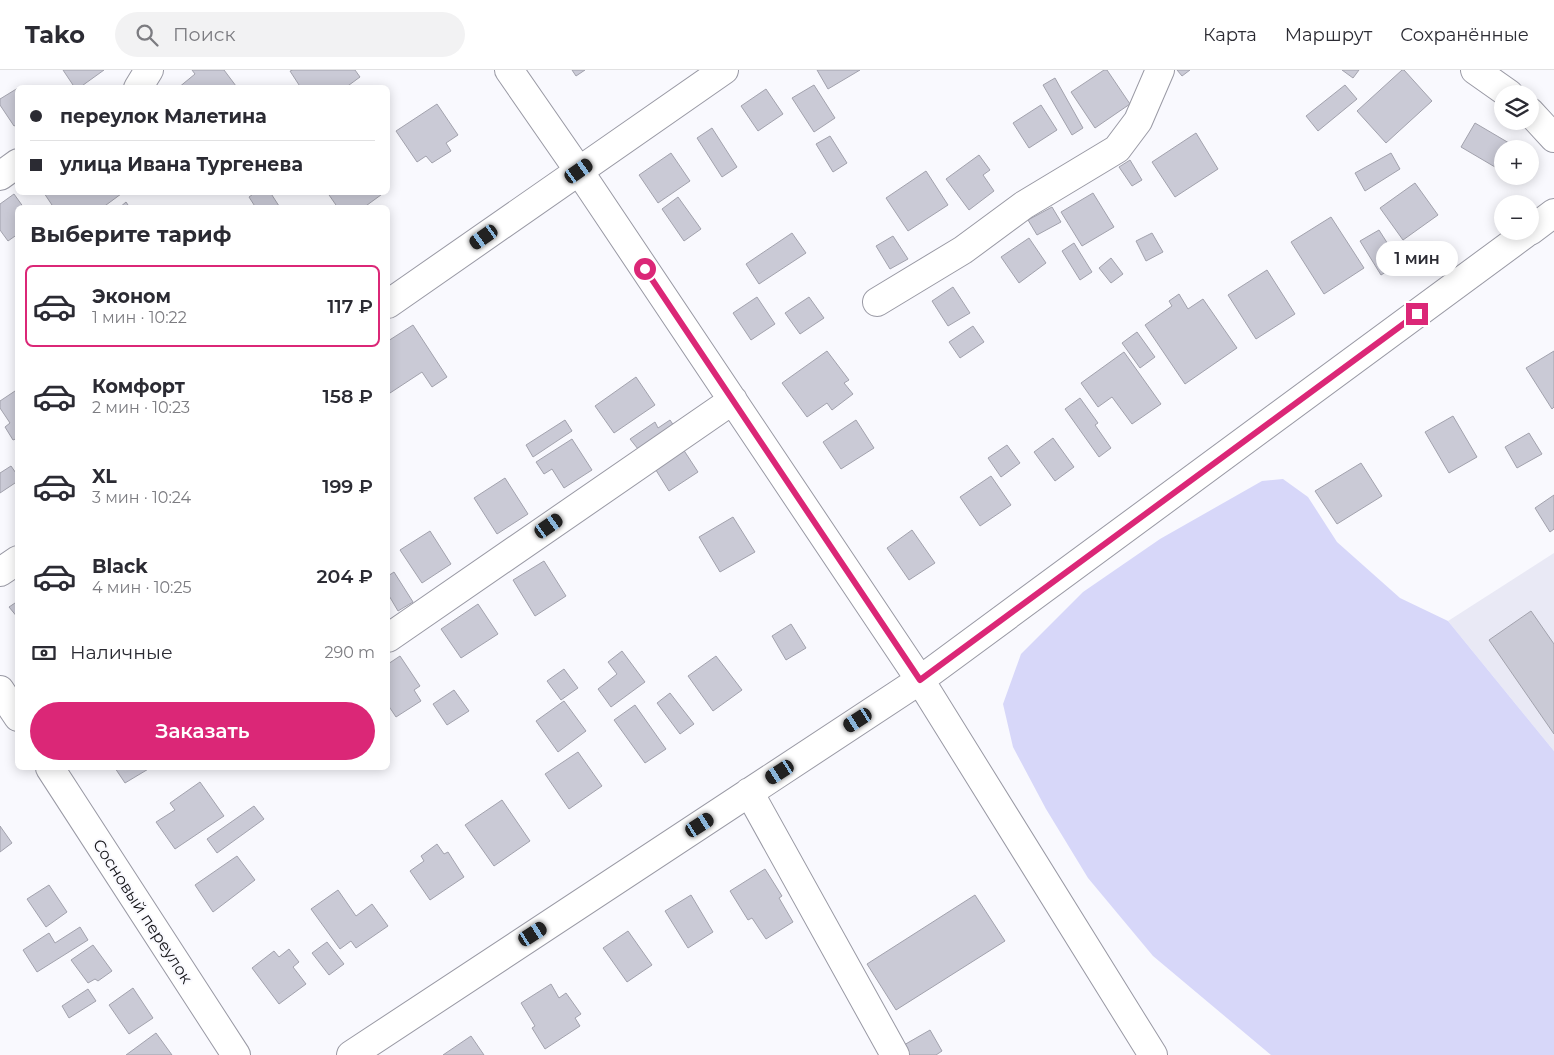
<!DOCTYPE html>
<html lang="ru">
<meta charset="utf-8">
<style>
body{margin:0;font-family:Montserrat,sans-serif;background:#f2f2f3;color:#2b2b33;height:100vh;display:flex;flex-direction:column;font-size:19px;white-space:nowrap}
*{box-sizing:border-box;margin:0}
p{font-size:16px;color:#7c7c81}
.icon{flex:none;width:28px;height:28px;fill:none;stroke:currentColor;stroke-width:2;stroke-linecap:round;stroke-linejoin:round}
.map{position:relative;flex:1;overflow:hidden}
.details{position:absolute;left:15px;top:135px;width:375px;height:565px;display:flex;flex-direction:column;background:#fff;border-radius:8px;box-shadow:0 2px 12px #0003}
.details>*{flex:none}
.top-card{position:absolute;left:15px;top:15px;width:375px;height:110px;border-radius:8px;box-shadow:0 2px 12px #0003;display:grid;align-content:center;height:110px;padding:0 15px;background:#fff}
.fabs{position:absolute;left:1494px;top:15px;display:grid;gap:10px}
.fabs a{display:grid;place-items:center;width:45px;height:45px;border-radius:50%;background:#fff;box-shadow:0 2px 12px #0003;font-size:25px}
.end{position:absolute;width:22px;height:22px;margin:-11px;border:6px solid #db2777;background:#fff;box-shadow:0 0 0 2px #fff}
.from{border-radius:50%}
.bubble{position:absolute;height:35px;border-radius:18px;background:#fff;box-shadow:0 2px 12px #0003;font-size:16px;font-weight:600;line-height:35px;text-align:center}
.car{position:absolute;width:15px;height:30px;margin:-15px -8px;border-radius:6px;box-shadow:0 0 4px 1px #0007;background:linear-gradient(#222 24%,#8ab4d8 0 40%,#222 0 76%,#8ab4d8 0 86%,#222 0)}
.top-card b{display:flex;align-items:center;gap:18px;height:48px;font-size:19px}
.top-card b+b{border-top:1px solid #e1e1e2}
.top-card i{width:12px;height:12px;background:#2b2b33}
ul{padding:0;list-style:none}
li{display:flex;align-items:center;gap:15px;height:82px;margin:0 10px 8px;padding:0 5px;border:2px solid transparent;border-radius:8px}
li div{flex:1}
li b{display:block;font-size:19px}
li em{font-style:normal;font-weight:600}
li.current{border-color:#db2777}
li>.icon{width:45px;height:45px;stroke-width:1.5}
h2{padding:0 15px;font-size:22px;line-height:60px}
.pay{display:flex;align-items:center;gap:12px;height:55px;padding:0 15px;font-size:19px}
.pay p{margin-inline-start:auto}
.primary-button{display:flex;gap:10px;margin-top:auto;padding:10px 15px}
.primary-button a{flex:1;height:58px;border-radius:30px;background:#db2777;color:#fff;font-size:20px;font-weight:600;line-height:58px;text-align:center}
header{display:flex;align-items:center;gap:30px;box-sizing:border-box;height:70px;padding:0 25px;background:#fff;border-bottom:1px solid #e1e1e2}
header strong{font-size:24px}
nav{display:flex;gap:28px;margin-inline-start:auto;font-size:18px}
.search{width:350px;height:45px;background:#f2f2f3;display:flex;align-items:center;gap:12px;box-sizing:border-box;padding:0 18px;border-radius:28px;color:#7c7c81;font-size:19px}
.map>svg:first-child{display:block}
</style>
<header>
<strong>Tako</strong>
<div class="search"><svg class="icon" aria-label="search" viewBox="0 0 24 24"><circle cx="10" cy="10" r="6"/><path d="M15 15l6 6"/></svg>Поиск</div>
<nav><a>Карта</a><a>Маршрут</a><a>Сохранённые</a></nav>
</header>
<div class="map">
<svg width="1554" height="985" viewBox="0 0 1554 985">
<rect width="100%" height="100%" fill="#f9f9fe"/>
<!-- built -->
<path fill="#e9e9f5" d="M 1554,483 L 1554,681 L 1448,551 Z"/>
<!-- green -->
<path fill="#d7d7f9" d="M 1283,409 L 1308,427 L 1337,472 L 1400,528 L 1448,551 L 1554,681 L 1554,985 L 1271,985 L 1153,886 L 1088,808 L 1046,739 L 1013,677 L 1003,634 L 1021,584 L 1083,522 L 1160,469 L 1262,411 Z"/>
<!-- building -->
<path fill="#cacad6" stroke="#a2a2ad" d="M 63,0 L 104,0 L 79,18 L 75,18 Z
M 192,0 L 224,0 L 236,16 L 233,18 L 178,18 L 195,4 Z
M 293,0 L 355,0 L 360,7 L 345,18 L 301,18 L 290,1 Z
M 572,0 L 585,0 L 576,6 Z
M 817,0 L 860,0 L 828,19 Z
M 1104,0 L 1107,0 L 1130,34 L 1095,58 L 1071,22 Z
M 1177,0 L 1190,0 L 1182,6 Z
M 1342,0 L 1359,0 L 1353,8 Z
M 1402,0 L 1404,0 L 1432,31 L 1386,73 L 1357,41 Z
M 1055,8 L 1083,58 L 1072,65 L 1043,15 Z
M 814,15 L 835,48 L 814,62 L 792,28 Z
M 1345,15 L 1357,29 L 1318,61 L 1306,46 Z
M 18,18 L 18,54 L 14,56 L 0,35 L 0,29 Z
M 766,19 L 783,44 L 758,61 L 741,36 Z
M 437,34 L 458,65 L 446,73 L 451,81 L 432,93 L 426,86 L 417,92 L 396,61 Z
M 1041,35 L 1057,60 L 1029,78 L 1013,53 Z
M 1475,53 L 1509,73 L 1506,79 L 1502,79 L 1502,84 L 1495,97 L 1461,77 Z
M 712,58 L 737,97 L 722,107 L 697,68 Z
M 1196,63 L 1218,99 L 1175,127 L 1152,92 Z
M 830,66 L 847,93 L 833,102 L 816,74 Z
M 671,83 L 690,111 L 658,133 L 639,105 Z
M 1391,83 L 1400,99 L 1365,121 L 1355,103 Z
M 979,85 L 990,100 L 983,105 L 994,121 L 969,140 L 946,109 Z
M 1130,90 L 1142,110 L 1132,116 L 1119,97 Z
M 926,101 L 948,135 L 908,161 L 886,128 Z
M 1415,113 L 1438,145 L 1403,170 L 1380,138 Z
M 45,122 L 119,122 L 121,124 L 102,138 L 54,138 L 44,123 Z
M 256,122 L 270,122 L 279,136 L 277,138 L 256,138 L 249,127 Z
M 327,122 L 385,122 L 363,138 L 338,138 Z
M 1093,123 L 1114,157 L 1082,176 L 1061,142 Z
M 14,124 L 24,138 L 18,138 L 18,164 L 8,171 L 0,160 L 0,134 Z
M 678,127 L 701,159 L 684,171 L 662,139 Z
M 126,132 L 130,138 L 119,138 Z
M 1052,137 L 1061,152 L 1037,165 L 1028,150 Z
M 1331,147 L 1364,198 L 1324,224 L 1291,172 Z
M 1379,160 L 1400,193 L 1381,205 L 1360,171 Z
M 792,163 L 806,183 L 759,214 L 746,194 Z
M 1152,163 L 1163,182 L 1146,191 L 1136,171 Z
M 893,166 L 908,189 L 890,199 L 876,176 Z
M 1029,168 L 1046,193 L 1019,213 L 1001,187 Z
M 1074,173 L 1092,202 L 1080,210 L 1062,181 Z
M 1111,188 L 1123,204 L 1111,213 L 1099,198 Z
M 1267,200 L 1295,244 L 1256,269 L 1228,225 Z
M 953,217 L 970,243 L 948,256 L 932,231 Z
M 1179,224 L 1188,239 L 1203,229 L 1237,278 L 1185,314 L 1145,255 L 1172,236 L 1169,231 Z
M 757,227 L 775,254 L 751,270 L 733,243 Z
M 809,227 L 824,248 L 800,264 L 785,243 Z
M 413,255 L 447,307 L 432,317 L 422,302 L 390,323 L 388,318 L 388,271 Z
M 973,256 L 984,272 L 960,288 L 949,272 Z
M 1137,262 L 1155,287 L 1140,298 L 1122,273 Z
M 827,281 L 849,310 L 844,313 L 853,324 L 832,340 L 827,333 L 807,347 L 782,313 Z
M 1554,281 L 1554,337 L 1552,339 L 1526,298 Z
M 1124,282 L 1161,334 L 1132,354 L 1112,327 L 1098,337 L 1081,313 Z
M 636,307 L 655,335 L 614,363 L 595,336 Z
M 18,319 L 18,368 L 13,370 L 5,357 L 10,353 L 0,338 L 0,331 Z
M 1080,328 L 1098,353 L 1095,355 L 1111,378 L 1099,387 L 1065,339 Z
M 1453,346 L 1477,387 L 1449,403 L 1425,362 Z
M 565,350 L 572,361 L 533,387 L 526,375 Z
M 670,350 L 674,356 L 638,379 L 630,369 L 655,352 L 658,358 Z
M 856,350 L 874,378 L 841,399 L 823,372 Z
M 1529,363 L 1542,384 L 1517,398 L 1505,377 Z
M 1053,368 L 1074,397 L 1055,411 L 1034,382 Z
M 572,369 L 592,400 L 564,418 L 552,399 L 544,404 L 536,392 Z
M 1007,375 L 1020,393 L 1001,407 L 988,388 Z
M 683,379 L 698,402 L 669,421 L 654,397 Z
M 1361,393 L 1382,426 L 1337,454 L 1315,421 Z
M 11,396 L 18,406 L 18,411 L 0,423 L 0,403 Z
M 991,406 L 1011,435 L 980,456 L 960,427 Z
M 505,408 L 528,444 L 497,464 L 474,428 Z
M 1554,425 L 1554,459 L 1550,462 L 1535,438 Z
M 733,447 L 755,482 L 720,502 L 699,467 Z
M 912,460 L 935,493 L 909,510 L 887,478 Z
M 430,461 L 451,494 L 422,513 L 400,480 Z
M 544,491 L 566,526 L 535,546 L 513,510 Z
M 394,502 L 413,532 L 398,541 L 388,524 L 388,506 Z
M 18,531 L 18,548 L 9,537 Z
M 478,534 L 498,564 L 461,588 L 441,559 Z
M 1531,541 L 1554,574 L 1554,664 L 1489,570 Z
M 791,554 L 806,578 L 786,590 L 772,566 Z
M 622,581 L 645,612 L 611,637 L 598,619 L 617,604 L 608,592 Z
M 400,586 L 420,616 L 414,620 L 421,631 L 396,647 L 388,635 L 388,594 Z
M 716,586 L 742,620 L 713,641 L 688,606 Z
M 564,599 L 578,618 L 561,630 L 547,611 Z
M 454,620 L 469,641 L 447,655 L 433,634 Z
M 670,623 L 694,654 L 680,664 L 657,633 Z
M 564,631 L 586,661 L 558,682 L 536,651 Z
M 635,635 L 666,679 L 645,693 L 614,650 Z
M 578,682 L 602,716 L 569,739 L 545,704 Z
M 115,698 L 150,698 L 125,713 Z
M 200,712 L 224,746 L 175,779 L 156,752 L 175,740 L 170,733 Z
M 502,730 L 530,771 L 494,796 L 465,755 Z
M 254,736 L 264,749 L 217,783 L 207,769 Z
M 0,756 L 12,773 L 0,782 Z
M 437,774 L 444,784 L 448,782 L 464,807 L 430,830 L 410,801 L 424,791 L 421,786 Z
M 237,786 L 255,810 L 213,842 L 195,815 Z
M 765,799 L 782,826 L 779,828 L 793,852 L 766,869 L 752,848 L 748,850 L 730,821 Z
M 49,815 L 67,842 L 46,857 L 27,829 Z
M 338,820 L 356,846 L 372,834 L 388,856 L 356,878 L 351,871 L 340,879 L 311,839 Z
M 691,825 L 713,862 L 688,878 L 665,841 Z
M 975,825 L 1005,871 L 896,940 L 867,894 Z
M 80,857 L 88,870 L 37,902 L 23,880 L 49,863 L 55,873 Z
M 628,861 L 652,895 L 627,912 L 603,878 Z
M 327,872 L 344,894 L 329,905 L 312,883 Z
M 93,875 L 112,901 L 98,911 L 95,909 L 88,913 L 71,890 Z
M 289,879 L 299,892 L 293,897 L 306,914 L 279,934 L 252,898 L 274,881 L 279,887 Z
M 551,914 L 559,928 L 566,923 L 581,944 L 575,948 L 580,956 L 545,979 L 532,958 L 535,956 L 521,933 Z
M 133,918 L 153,948 L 129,964 L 109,935 Z
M 88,919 L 96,931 L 69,948 L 62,936 Z
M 930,960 L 942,981 L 936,985 L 901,985 L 897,979 Z
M 156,963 L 172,985 L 126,985 Z
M 471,966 L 484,985 L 443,985 Z"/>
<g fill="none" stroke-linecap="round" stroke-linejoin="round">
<defs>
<path id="minor" d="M 509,0 L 579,101 L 920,610 L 1153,985
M 1475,0 L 1509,24
M 138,18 L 149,0
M 1530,42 L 1554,68
M 0,106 L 18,93
M 1530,161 L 1554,143
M 877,232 L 963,180 L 1024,135 L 1117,79 L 1138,51 L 1160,0
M 388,234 L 724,0
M 0,502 L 18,490
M 388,568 L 733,330
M 0,620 L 18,647
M 50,698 L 236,985
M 749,722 L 895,985
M 351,985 L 920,610 L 1529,161"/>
</defs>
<!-- minor casing -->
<use href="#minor" stroke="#9999a4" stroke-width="30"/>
<!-- minor -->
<use href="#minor" stroke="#fff" stroke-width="28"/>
</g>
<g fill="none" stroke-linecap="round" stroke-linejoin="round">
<!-- route -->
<path stroke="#db2777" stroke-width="6" d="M 645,199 L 920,610 L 1417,244"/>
</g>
<g text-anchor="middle" stroke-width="4" stroke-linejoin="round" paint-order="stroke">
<!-- street labels -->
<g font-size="16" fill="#111115" stroke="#f9f9fe">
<text transform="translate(143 841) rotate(57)" y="6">Сосновый переулок</text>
</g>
</g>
</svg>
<div class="fabs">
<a><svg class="icon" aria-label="layers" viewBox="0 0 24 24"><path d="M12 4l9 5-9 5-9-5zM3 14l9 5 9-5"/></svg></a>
<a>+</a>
<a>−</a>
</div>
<i class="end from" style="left:645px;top:199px"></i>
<i class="end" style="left:1417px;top:244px"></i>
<div class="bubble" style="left:1376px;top:171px;width:82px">1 мин</div>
<i class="car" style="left:579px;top:101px;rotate:55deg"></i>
<i class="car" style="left:484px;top:167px;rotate:235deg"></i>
<i class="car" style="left:549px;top:456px;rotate:55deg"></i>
<i class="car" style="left:858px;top:650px;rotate:237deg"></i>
<i class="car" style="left:780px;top:702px;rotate:237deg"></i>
<i class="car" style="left:700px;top:755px;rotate:57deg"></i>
<i class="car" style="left:533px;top:864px;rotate:57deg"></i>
<div class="top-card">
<b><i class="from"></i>переулок Малетина</b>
<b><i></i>улица Ивана Тургенева</b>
</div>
<section class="details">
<h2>Выберите тариф</h2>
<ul>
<li class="current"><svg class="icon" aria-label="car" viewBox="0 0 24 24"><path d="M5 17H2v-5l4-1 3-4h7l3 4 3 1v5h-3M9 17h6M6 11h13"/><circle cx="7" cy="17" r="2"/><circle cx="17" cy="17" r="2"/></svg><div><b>Эконом</b><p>1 мин · 10:22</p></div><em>117 ₽</em></li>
<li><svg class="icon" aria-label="car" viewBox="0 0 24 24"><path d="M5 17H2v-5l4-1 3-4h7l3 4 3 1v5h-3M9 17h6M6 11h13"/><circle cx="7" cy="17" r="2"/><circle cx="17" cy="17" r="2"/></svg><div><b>Комфорт</b><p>2 мин · 10:23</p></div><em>158 ₽</em></li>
<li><svg class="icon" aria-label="car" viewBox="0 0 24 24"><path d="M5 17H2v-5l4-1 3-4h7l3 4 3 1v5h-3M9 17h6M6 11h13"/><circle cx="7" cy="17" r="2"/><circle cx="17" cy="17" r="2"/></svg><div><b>XL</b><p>3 мин · 10:24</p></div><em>199 ₽</em></li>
<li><svg class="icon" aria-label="car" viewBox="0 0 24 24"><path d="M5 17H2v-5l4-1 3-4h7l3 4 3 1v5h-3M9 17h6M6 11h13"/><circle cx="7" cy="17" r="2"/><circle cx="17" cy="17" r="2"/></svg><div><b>Black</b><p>4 мин · 10:25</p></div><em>204 ₽</em></li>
</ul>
<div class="pay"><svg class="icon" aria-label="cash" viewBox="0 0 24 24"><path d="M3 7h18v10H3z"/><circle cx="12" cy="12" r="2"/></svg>Наличные<p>290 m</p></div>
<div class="primary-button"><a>Заказать</a></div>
</section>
</div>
